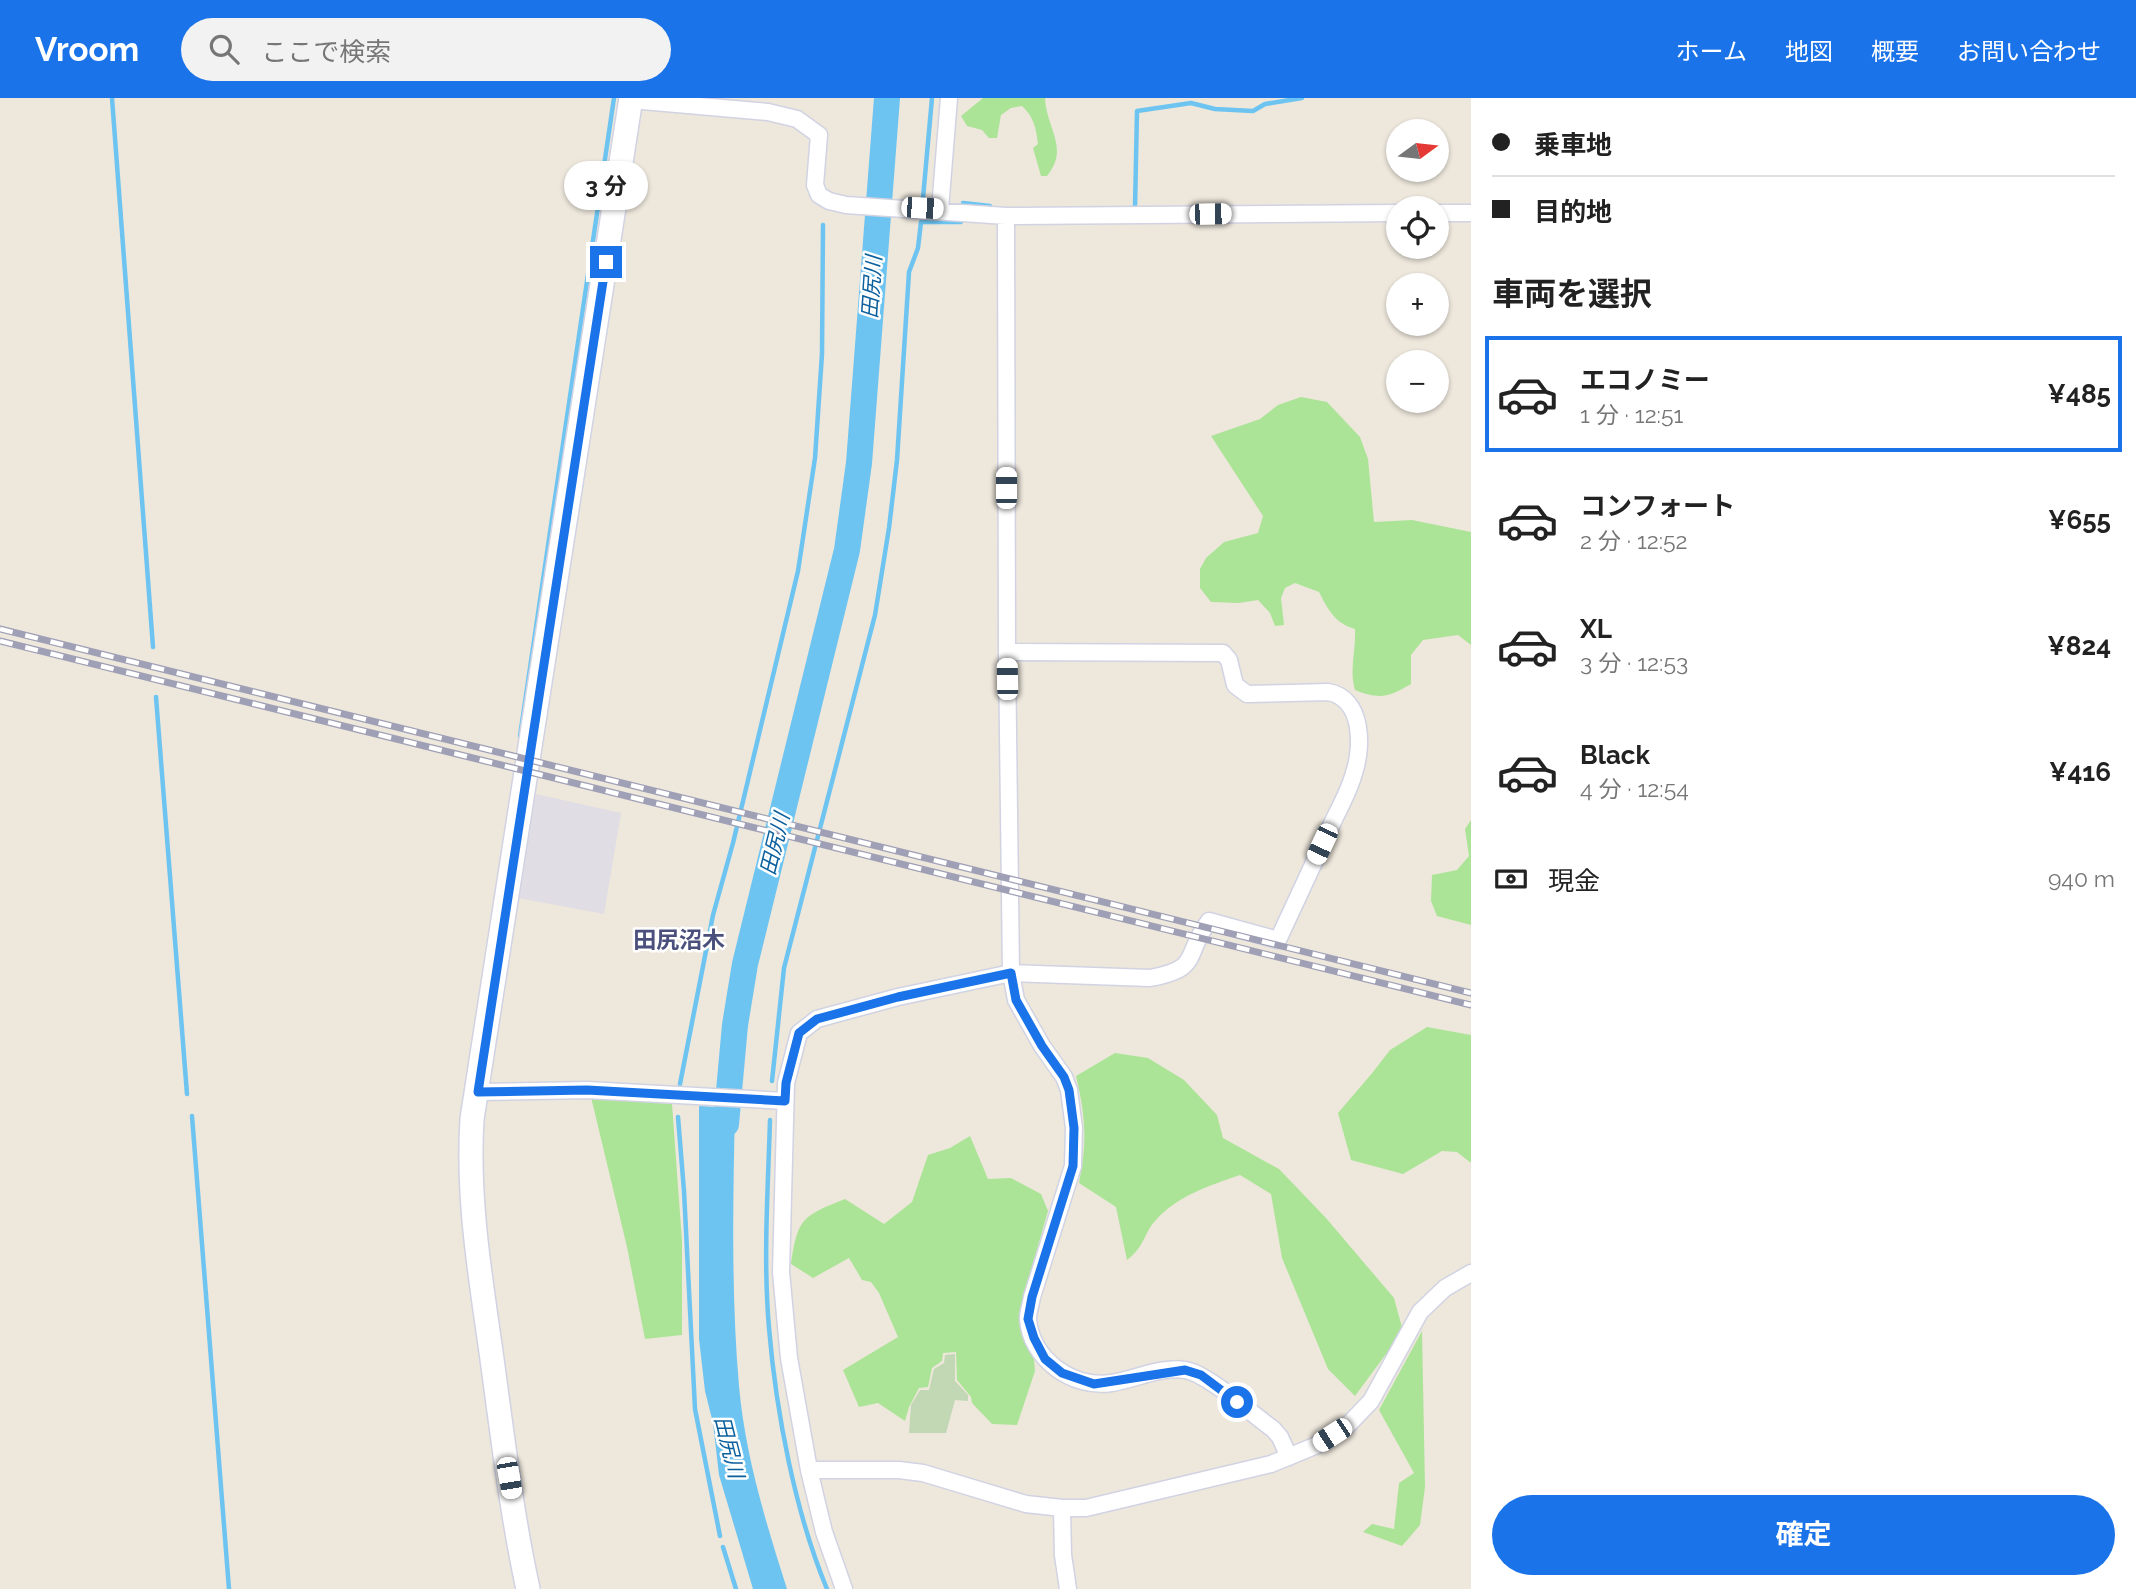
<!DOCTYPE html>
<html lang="ja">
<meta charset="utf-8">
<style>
body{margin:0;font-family:Raleway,"Noto Sans JP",sans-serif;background:#f2f2f2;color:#222;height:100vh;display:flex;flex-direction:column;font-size:26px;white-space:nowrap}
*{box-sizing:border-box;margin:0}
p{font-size:23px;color:#767676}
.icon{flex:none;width:38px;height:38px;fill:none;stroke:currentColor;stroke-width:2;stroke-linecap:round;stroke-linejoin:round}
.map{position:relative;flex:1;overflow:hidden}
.details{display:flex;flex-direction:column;background:#fff;width:665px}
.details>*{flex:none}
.top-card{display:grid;align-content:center;height:154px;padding:0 21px;background:#fff}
.needle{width:46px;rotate:75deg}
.tools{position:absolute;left:1386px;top:21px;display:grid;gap:14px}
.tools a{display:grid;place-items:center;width:63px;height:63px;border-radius:50%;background:#fff;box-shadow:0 2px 5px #0004;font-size:35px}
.end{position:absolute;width:32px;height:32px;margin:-16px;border:9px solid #1a73e8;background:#fff;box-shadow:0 0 0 4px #fff}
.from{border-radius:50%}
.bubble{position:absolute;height:49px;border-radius:24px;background:#fff;box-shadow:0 2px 5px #0004;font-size:23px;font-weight:700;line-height:49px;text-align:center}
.car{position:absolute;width:21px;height:42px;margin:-21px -10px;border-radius:9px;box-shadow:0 0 5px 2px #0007;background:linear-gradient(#fff 24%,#345 0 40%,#fff 0 76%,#345 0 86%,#fff 0)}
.top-card b{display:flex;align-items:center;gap:24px;height:66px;font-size:26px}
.top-card b+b{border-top:2px solid #e0e0e0}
.top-card i{width:18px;height:18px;background:#222}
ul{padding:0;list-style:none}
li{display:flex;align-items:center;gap:21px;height:116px;margin:0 14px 10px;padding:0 7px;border:4px solid transparent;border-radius:0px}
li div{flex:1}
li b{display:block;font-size:26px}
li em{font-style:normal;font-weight:700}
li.selected{border-color:#1a73e8}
li>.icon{width:63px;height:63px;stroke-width:1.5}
h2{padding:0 21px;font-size:32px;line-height:84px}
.pay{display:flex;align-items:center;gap:18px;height:77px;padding:0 21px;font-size:26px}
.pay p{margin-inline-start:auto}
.action{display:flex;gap:14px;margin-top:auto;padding:14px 21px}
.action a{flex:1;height:80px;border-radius:42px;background:#1a73e8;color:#fff;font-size:28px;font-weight:700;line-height:80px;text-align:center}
header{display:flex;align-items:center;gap:42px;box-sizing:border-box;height:98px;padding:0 35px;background:#1a73e8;color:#fff}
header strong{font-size:33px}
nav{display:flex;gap:38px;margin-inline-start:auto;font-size:24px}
.search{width:490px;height:63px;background:#f2f2f2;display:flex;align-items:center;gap:18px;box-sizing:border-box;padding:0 24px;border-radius:38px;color:#767676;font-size:26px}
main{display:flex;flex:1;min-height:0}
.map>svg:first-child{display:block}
</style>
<header>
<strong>Vroom</strong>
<div class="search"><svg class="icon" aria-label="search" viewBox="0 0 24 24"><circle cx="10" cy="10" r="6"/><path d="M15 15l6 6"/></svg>ここで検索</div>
<nav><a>ホーム</a><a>地図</a><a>概要</a><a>お問い合わせ</a></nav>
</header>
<main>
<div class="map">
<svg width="1471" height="1491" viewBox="0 0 1471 1491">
<rect width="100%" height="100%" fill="#ede7dc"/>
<!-- industrial -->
<path fill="#e0dde5" d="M 536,696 L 621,715 L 604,816 L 518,800 Z"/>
<!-- green -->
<path fill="#ace497" d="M 983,0 L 1045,0 C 1046,30 1070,50 1047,78 L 1041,78 L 1033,50 L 1038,46 C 1036,30 1034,19 1022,8 L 1011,10 L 1001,17 L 997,40 L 989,40 L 982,32 L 967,28 L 961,18 Z
M 1301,299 L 1327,304 L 1360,339 L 1368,361 L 1374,424 L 1412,422 L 1471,434 L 1471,547 L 1458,537 L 1423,542 L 1411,557 L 1411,586 C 1388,599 1381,602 1355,592 C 1349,572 1356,553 1355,531 C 1335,525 1328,512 1319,494 L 1295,485 L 1285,490 L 1281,500 L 1284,527 L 1275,528 L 1270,515 L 1258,502 L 1239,505 L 1211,504 L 1200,490 L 1200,471 L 1206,460 L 1224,444 L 1258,435 L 1263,418 L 1211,338 L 1260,321 L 1278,307 Z
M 1471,722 L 1471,827 L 1437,818 L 1431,803 L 1432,777 L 1457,772 L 1469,758 L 1465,731 Z
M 1427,929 L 1471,937 L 1471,1065 L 1457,1054 L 1442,1053 L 1403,1076 L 1351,1062 L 1338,1015 L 1373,974 L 1390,952 Z
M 1115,955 L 1148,960 L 1184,982 L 1217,1017 L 1223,1040 L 1279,1071 L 1326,1120 L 1394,1200 L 1403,1233 L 1355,1298 L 1328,1271 L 1282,1160 L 1271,1096 L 1240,1077 C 1209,1088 1178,1097 1155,1123 C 1143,1137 1145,1148 1127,1162 L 1116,1109 L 1079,1085 C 1087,1044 1086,1020 1076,978 Z
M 591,999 L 672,1006 L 682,1143 L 682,1237 L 645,1241 L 627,1149 Z
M 970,1038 L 988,1081 L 1011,1080 L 1041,1096 L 1048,1113 L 1022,1204 L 1022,1220 L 1033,1250 L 1035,1273 L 1017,1327 L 992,1326 L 972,1305 L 971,1299 L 957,1282 L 956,1254 L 943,1255 L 942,1263 L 932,1270 L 928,1289 L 919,1290 L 909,1309 L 905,1323 L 878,1305 L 859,1309 L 843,1272 L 898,1239 L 879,1195 L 871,1184 L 862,1182 L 849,1160 L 813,1180 L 791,1166 C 798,1119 803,1118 845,1101 L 884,1126 L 912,1104 L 928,1057 L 950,1050 Z
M 1422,1233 L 1425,1389 L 1420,1427 L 1402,1448 L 1363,1434 L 1372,1426 L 1394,1431 L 1399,1385 L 1414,1375 L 1379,1312 Z"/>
<!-- cemetery -->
<path fill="#c2d7b3" d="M 955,1256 L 955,1283 L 968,1297 L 968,1303 L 955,1302 L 946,1335 L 909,1335 L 911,1307 L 920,1292 L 929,1292 L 934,1271 L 944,1265 L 945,1257 Z"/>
<!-- water -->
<path fill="#6dc4f1" d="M 699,1008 L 735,1010 C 733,1103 731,1195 739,1288 C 745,1357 766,1425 787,1491 L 753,1491 L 719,1377 L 713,1325 L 705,1293 L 699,1241 Z"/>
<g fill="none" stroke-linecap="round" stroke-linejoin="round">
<!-- stream -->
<path stroke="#6dc4f1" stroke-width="4.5" d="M 112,0 L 153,549
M 923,100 L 932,0
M 963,105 L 990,108
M 1131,110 L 1135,110 L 1137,13 L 1191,5 L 1215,11 L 1253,13 L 1265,6 L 1302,0
M 156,599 L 187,996
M 520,638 L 614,0
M 772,983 L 784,870 L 875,517 L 889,430 L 897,362 L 909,174 L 918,150 L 921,124 L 961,124 L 962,120
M 680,986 L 713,817 L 733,745 L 798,473 L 815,360 L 822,256 L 823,127
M 192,1018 L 229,1491
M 678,1019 L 684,1093 L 695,1311 L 720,1438
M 770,1022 C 768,1091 763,1161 769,1230 C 776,1314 795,1414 827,1491
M 723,1449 L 736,1491"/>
<!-- river -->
<path stroke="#6dc4f1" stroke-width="26" d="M 726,1026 L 735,927 L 745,866 L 847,452 L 859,365 L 887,0"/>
<defs>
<path id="street" d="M 631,2 L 768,14 L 797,21 L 819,37 L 815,87 L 819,97 L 829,103 L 846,107 L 1006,118 L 1398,115
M 940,111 L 949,0
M 1437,115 L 1471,115
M 1006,118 L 1007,554 L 1011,875 L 1016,902 L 1042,948 L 1064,979 L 1069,992 L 1074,1030 L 1073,1068 L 1032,1199 C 1031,1206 1028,1214 1028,1220 C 1030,1261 1073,1291 1111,1285 C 1134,1282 1161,1268 1185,1272 C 1207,1275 1253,1317 1273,1331 L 1280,1339 L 1289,1359
M 478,994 L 587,992 L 785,1003
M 809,1372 L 899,1372 L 923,1375 L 1026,1406 L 1062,1410 L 1086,1410 L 1271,1366 L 1317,1347 L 1348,1327 L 1371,1303 L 1420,1214 L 1445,1190 L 1471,1175
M 1062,1410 L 1063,1457 L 1068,1491
M 844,1491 L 824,1434 L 809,1372 L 789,1260 L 781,1174 L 786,985 L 799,935 L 817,921 L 898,899 L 1011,875 L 1150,880 C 1203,870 1183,857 1209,823 L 1278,842 C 1295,805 1313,767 1330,730 C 1338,712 1349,694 1354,675 C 1363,648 1363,600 1328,594 L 1247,596 L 1235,587 L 1229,562 L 1223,555 L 1007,554"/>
<path id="secondary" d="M 528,1491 C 511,1413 502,1333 491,1254 C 480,1176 467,1100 472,1021 L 631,0"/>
</defs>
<!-- street casing -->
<use href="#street" stroke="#d1d3e3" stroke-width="19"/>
<!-- secondary casing -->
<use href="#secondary" stroke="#d1d3e3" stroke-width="26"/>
<!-- street -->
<use href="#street" stroke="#fff" stroke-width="16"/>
<!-- secondary -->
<use href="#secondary" stroke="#fff" stroke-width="23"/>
<defs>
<path id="rail" d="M 0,531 L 1471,895
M 0,543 L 1471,907"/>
</defs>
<!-- rail casing -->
<use href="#rail" stroke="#9fa0b5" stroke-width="7"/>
<!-- rail -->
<use href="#rail" stroke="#fff" stroke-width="4.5" stroke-dasharray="13" stroke-linecap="butt"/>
</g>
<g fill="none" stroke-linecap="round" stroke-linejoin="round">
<!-- route -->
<path stroke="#1a73e8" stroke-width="9" d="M 606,164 L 478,994 L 587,992 L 785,1003 L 786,985 L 799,935 L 817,921 L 898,899 L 1011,875 L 1016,902 L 1042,948 L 1064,979 L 1069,992 L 1074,1030 L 1073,1068 L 1032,1199 L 1028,1221 L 1034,1240 L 1045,1261 L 1062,1275 L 1094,1286 L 1185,1272 L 1201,1277 L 1237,1304"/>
</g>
<g text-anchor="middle" stroke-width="5" stroke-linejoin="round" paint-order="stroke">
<!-- water labels -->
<g font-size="21" font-style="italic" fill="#0b609e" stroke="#fff">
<text transform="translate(872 189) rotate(-86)" y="7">田尻川</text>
<text transform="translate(775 746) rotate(-76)" y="7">田尻川</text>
<text transform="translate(729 1349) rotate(76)" y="7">田尻川</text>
</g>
<!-- quarter labels -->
<g font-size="23" font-weight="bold" fill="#4a4f7c" stroke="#fff">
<text x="679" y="850">田尻沼木</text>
</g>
</g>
</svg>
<div class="tools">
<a><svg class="needle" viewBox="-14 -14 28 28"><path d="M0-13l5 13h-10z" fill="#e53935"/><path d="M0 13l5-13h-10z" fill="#767676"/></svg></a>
<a><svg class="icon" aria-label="locate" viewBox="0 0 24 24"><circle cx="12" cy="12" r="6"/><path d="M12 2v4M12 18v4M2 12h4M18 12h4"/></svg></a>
<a>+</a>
<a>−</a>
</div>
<i class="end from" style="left:1237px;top:1304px"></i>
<i class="end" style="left:606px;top:164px"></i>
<div class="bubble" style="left:564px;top:63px;width:84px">3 分</div>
<i class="car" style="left:922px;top:110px;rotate:93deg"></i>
<i class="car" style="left:1210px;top:116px;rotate:89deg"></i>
<i class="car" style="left:1006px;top:390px;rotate:0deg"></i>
<i class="car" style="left:1007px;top:581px;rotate:359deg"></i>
<i class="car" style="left:1322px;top:746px;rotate:205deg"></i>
<i class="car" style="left:1332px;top:1337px;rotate:237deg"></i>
<i class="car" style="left:509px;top:1380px;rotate:170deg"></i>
</div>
<section class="details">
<div class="top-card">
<b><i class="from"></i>乗車地</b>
<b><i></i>目的地</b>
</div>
<h2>車両を選択</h2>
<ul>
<li class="selected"><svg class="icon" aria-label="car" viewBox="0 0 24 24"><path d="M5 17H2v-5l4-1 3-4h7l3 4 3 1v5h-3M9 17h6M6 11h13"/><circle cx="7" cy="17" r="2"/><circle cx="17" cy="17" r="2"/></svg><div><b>エコノミー</b><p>1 分 · 12:51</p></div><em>¥485</em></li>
<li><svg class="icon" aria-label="car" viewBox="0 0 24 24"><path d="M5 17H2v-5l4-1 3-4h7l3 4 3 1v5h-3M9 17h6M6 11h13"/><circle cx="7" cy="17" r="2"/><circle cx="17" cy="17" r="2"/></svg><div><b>コンフォート</b><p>2 分 · 12:52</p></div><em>¥655</em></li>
<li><svg class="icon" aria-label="car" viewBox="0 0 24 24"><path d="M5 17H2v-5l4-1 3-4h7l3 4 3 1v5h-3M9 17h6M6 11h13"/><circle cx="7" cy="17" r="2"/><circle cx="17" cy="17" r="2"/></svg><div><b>XL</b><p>3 分 · 12:53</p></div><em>¥824</em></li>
<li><svg class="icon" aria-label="car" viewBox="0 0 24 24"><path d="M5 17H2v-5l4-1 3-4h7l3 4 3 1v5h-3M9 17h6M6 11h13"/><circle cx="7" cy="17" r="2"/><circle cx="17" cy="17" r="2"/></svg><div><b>Black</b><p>4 分 · 12:54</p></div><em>¥416</em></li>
</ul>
<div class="pay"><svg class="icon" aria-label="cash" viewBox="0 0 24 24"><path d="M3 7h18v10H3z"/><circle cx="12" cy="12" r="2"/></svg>現金<p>940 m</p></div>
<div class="action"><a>確定</a></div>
</section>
</main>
